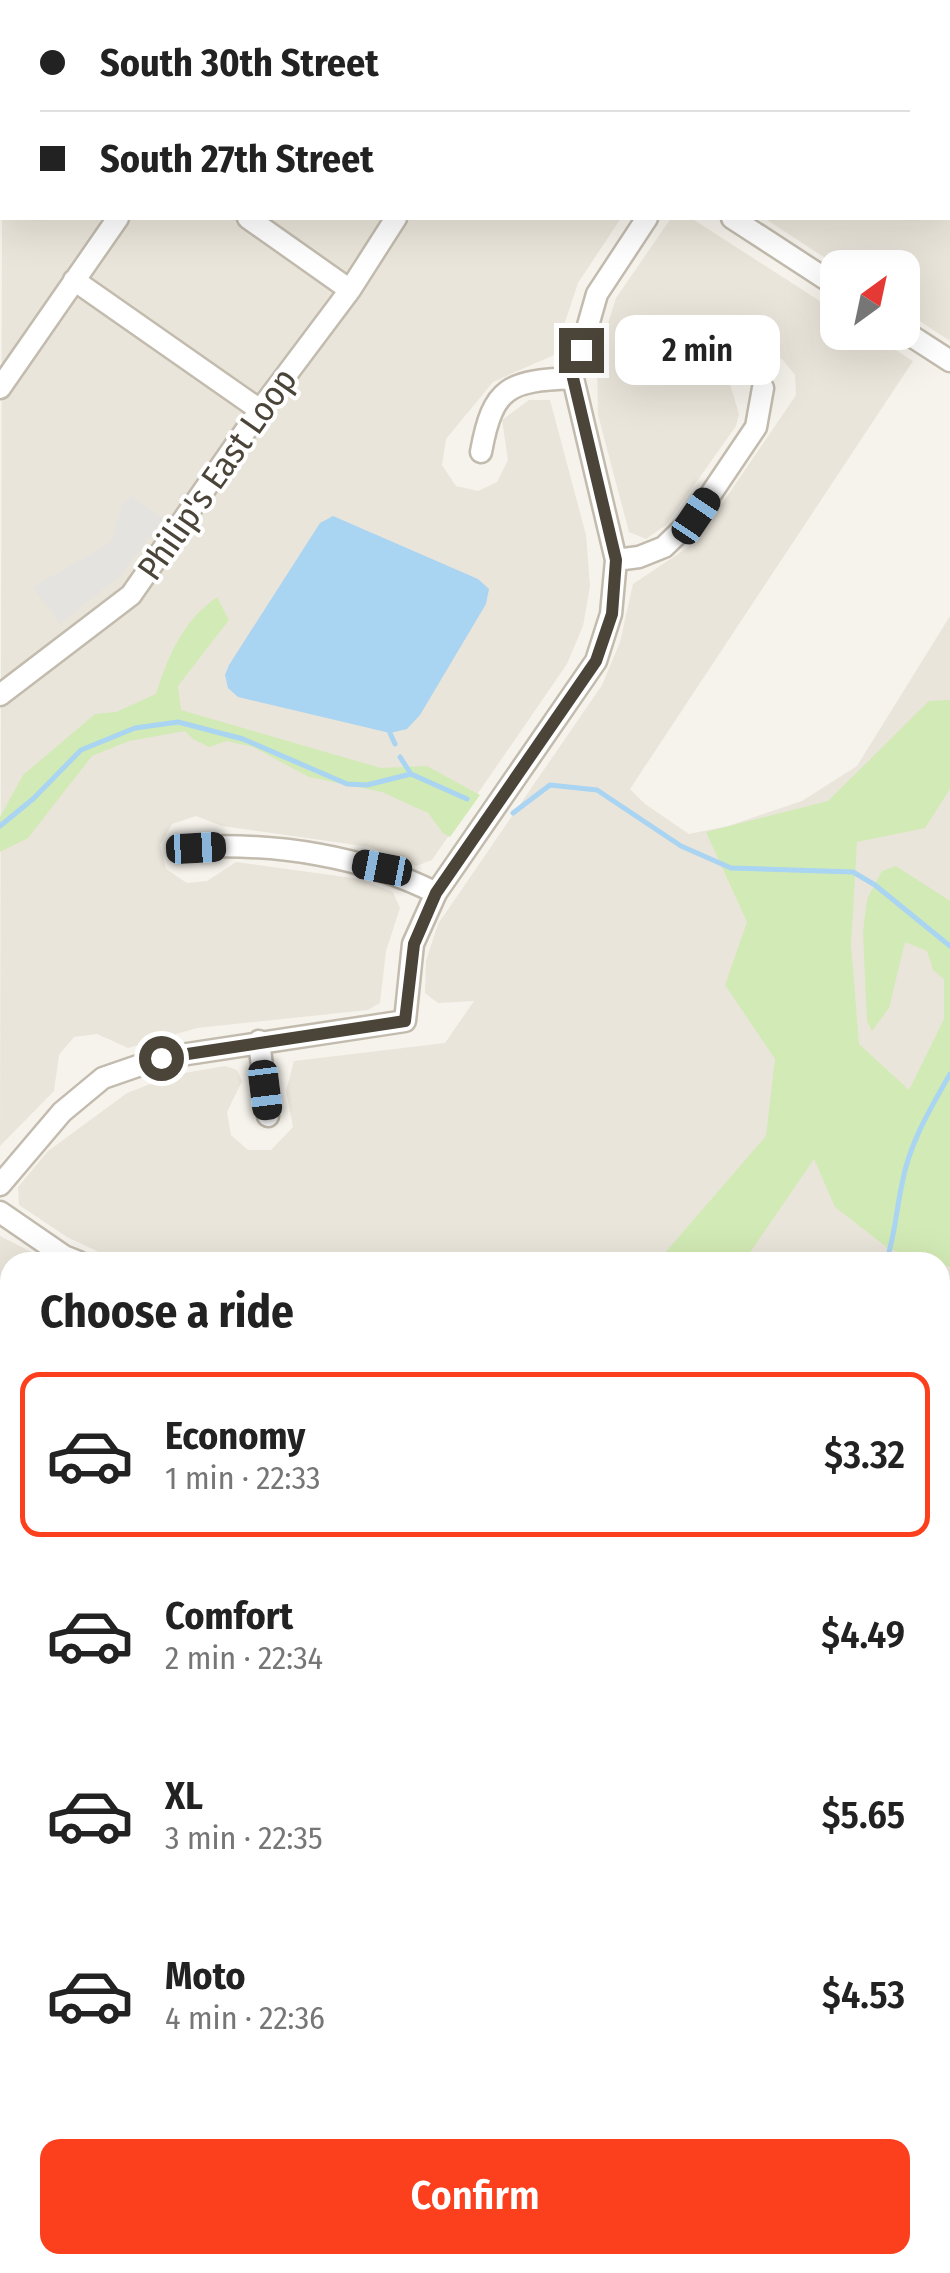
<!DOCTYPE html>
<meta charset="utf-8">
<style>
body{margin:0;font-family:"Fira Sans Condensed",sans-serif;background:#f6f6f6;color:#222;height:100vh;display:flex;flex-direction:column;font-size:38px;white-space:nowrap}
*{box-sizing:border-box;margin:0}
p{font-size:32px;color:#767676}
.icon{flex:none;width:55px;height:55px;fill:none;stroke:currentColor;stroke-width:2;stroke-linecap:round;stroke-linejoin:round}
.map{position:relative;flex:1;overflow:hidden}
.drawer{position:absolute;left:0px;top:1252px;width:950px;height:1022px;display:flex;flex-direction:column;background:#fff;border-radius:30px 30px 0 0;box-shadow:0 10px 40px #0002}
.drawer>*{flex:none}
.banner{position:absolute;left:0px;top:0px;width:950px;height:220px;box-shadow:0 10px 40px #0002;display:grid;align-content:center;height:220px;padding:0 40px;background:#fff}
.needle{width:65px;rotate:33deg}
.fabs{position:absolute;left:820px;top:250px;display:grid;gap:20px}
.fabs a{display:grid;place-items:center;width:100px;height:100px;border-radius:20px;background:#fff;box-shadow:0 10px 40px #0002;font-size:50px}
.end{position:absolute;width:45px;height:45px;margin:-22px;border:12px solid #4b4439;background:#fff;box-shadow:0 0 0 5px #fff}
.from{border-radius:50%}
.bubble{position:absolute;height:70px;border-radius:20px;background:#fff;box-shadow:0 10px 40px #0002;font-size:32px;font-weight:600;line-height:70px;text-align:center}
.car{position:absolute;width:30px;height:60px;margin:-30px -15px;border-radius:12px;box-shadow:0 0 8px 2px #0007;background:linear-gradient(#222 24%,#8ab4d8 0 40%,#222 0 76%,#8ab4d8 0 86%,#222 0)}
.banner b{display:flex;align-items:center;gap:35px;height:95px;font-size:38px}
.banner b+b{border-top:2px solid #e0e0e0}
.banner i{width:25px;height:25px;background:#222}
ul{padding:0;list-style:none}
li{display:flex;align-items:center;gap:30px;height:165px;margin:0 20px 15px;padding:0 20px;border:5px solid transparent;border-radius:20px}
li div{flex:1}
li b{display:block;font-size:38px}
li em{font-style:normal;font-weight:600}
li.selected{border-color:#fc3f1d}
li>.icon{width:90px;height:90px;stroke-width:1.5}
h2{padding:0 40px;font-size:45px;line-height:120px}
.button{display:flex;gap:20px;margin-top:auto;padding:20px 40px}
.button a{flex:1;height:115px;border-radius:20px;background:#fc3f1d;color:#fff;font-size:40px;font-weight:600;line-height:115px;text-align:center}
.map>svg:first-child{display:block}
</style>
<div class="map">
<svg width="950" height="2273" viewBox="0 0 950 2273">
<rect width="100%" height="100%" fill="#f6f3ec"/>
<!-- residential -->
<path fill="#eae5da" d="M 842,0 L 950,0 L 950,341 L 903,310 L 902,268 L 839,267 L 764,218 L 948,218 L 948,2 Z
M 2,206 L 2,218 L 621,218 L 578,283 L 554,355 L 493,382 L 446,439 L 442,465 L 456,486 L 478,491 L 497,482 L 508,460 L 502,420 L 529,400 L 550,400 L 586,535 L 590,586 L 583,626 L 567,664 L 432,860 L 416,866 L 370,847 L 222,826 L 196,816 L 172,824 L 160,845 L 166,869 L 187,883 L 207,881 L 236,862 L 360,879 L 393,892 L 400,908 L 386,951 L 380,1003 L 368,1010 L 197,1028 L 128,1048 L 97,1034 L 74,1037 L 59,1055 L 54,1091 L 0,1146 Z
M 671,218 L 691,218 L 837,312 L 838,332 L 869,333 L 913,361 L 630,789 L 645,804 L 689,834 L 728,826 L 802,801 L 857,766 L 950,616 L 950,1315 L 940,1329 L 940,1262 L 171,1262 L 151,1254 L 118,1261 L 67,1237 L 19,1205 L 18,1187 L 48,1151 L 127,1093 L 173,1075 L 225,1066 L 237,1070 L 242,1081 L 227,1112 L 231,1135 L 248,1150 L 271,1150 L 293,1127 L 286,1091 L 294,1061 L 445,1043 L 474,1001 L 438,1003 L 425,993 L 426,961 L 438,924 L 602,685 L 620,642 L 633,584 L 696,542 L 796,395 L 795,375 L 782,359 L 762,353 L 742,361 L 730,384 L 739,414 L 736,426 L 666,525 L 646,539 L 629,532 L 598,415 L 597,358 L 616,298 Z
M 0,1236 L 51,1262 L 10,1262 L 10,1830 L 0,1824 Z"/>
<!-- green -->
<path fill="#d2eab5" d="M 217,597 L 229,620 L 178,686 L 181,710 L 381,768 L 427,766 L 480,795 L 450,837 L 443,833 L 428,813 L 382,792 L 309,777 L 253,747 L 227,741 L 209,747 L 193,739 L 185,731 L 129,741 L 92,756 L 28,838 L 0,852 L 0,817 L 23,775 L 95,714 L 116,712 L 156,694 C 169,654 182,622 217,597 Z
M 950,700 L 950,789 L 925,828 L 857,842 L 851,945 L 859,1044 L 909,1090 L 944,1019 L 944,979 L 933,970 L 927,951 L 905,942 L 889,1008 L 872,1031 L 867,1021 L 863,932 L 867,899 L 882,871 L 896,866 L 950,901 L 950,1267 L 889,1249 L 835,1207 L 814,1159 L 749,1254 L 753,1262 L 657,1262 L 766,1136 L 775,1059 L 725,985 L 747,922 L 706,832 L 828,801 L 929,701 Z
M 950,1370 L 950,2273 L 793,2273 L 785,2265 L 940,2265 L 940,1375 Z
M 0,2010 L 10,2016 L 10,2265 L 425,2265 L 418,2273 L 0,2273 Z"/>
<!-- parking -->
<path fill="#e5e3e0" d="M 131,495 L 163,519 L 121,575 L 60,624 L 33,587 L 111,542 L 121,507 Z"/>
<!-- water -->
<path fill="#a9d4f2" d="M 333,516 L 478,579 L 489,589 L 486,604 L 420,715 L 407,729 L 390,733 L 238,697 L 228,688 L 225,675 L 229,665 L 320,523 Z"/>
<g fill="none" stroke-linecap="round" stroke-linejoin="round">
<!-- stream -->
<path stroke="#a9d4f2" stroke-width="5" d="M 390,733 L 395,744
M 400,757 L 411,774
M 513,813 L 550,785 L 597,790 L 681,846 L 731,868 L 853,872 L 875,885 L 950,946
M 0,826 L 33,799 L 81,750 L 135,728 L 178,722 L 243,739 L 347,784 L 367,785 L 411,774 L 467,799
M 886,1262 C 895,1236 896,1211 902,1184 C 909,1144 930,1109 950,1074
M 940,1929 L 950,1936"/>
<defs>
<path id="minor" d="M 402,0 L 405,2
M 330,2 L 331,0
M 784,2 L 786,0
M 248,218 L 350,290
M 732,218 L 838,287
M 74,280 L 260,410
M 902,330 L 950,361
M 0,388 L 118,218
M 481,452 C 493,386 509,381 573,378
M 616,560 L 639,557 L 664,547 L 696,516 L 756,427 L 763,388
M 0,695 L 131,595 L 260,410 L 350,290 L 396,218
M 195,847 C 277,843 363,856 436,893
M 259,1041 L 268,1116
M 0,1185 L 62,1112 L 103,1078 L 161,1058 L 405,1021 L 413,944 L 436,893 L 596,661 L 611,614 L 616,560 L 573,378 L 597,294 L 647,218
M 0,1212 L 64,1256 L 79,1262
M 0,1846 L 10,1852
M 673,2265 L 686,2273"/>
</defs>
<!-- minor casing -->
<use href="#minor" stroke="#c2bbae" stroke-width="25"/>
<!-- minor -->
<use href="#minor" stroke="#fff" stroke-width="20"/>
</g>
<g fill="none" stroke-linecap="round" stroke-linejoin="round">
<!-- route -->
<path stroke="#4b4439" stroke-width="12" d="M 161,1058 L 405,1021 L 414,944 L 436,893 L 596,661 L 612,614 L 616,560 L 573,378 L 581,350"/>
</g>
<g text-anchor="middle" stroke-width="8" stroke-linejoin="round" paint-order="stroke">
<!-- street labels -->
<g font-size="35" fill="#4b4439" stroke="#fff">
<text transform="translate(217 474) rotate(-55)" y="12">Philip's East Loop</text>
</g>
</g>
</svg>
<div class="fabs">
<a><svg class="needle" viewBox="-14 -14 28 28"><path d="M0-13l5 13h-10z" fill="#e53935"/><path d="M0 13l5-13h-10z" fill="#767676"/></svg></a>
</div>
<i class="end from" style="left:161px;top:1058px"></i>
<i class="end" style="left:581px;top:350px"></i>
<div class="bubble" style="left:615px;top:315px;width:165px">2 min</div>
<i class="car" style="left:696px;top:516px;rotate:34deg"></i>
<i class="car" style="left:196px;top:848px;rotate:87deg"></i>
<i class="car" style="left:382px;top:868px;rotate:281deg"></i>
<i class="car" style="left:265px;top:1090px;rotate:173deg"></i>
<div class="banner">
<b><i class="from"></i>South 30th Street</b>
<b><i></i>South 27th Street</b>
</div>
<section class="drawer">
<h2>Choose a ride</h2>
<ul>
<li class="selected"><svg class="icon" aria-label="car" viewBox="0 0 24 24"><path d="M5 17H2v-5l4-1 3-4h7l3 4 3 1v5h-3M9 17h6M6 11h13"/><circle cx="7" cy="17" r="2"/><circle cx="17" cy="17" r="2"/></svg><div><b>Economy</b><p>1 min · 22:33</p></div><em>$3.32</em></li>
<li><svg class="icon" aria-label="car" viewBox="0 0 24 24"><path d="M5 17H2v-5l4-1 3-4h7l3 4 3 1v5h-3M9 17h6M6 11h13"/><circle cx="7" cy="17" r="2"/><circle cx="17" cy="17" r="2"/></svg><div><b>Comfort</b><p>2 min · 22:34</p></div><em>$4.49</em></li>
<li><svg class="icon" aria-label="car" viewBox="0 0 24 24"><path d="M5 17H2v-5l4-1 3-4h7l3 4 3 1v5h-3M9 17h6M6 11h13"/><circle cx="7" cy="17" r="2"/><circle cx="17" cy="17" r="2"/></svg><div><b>XL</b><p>3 min · 22:35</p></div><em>$5.65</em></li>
<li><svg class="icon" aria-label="car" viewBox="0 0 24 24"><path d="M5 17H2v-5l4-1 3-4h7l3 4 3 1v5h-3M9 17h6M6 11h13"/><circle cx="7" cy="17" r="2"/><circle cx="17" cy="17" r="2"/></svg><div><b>Moto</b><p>4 min · 22:36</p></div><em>$4.53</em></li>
</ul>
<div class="button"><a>Confirm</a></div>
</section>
</div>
